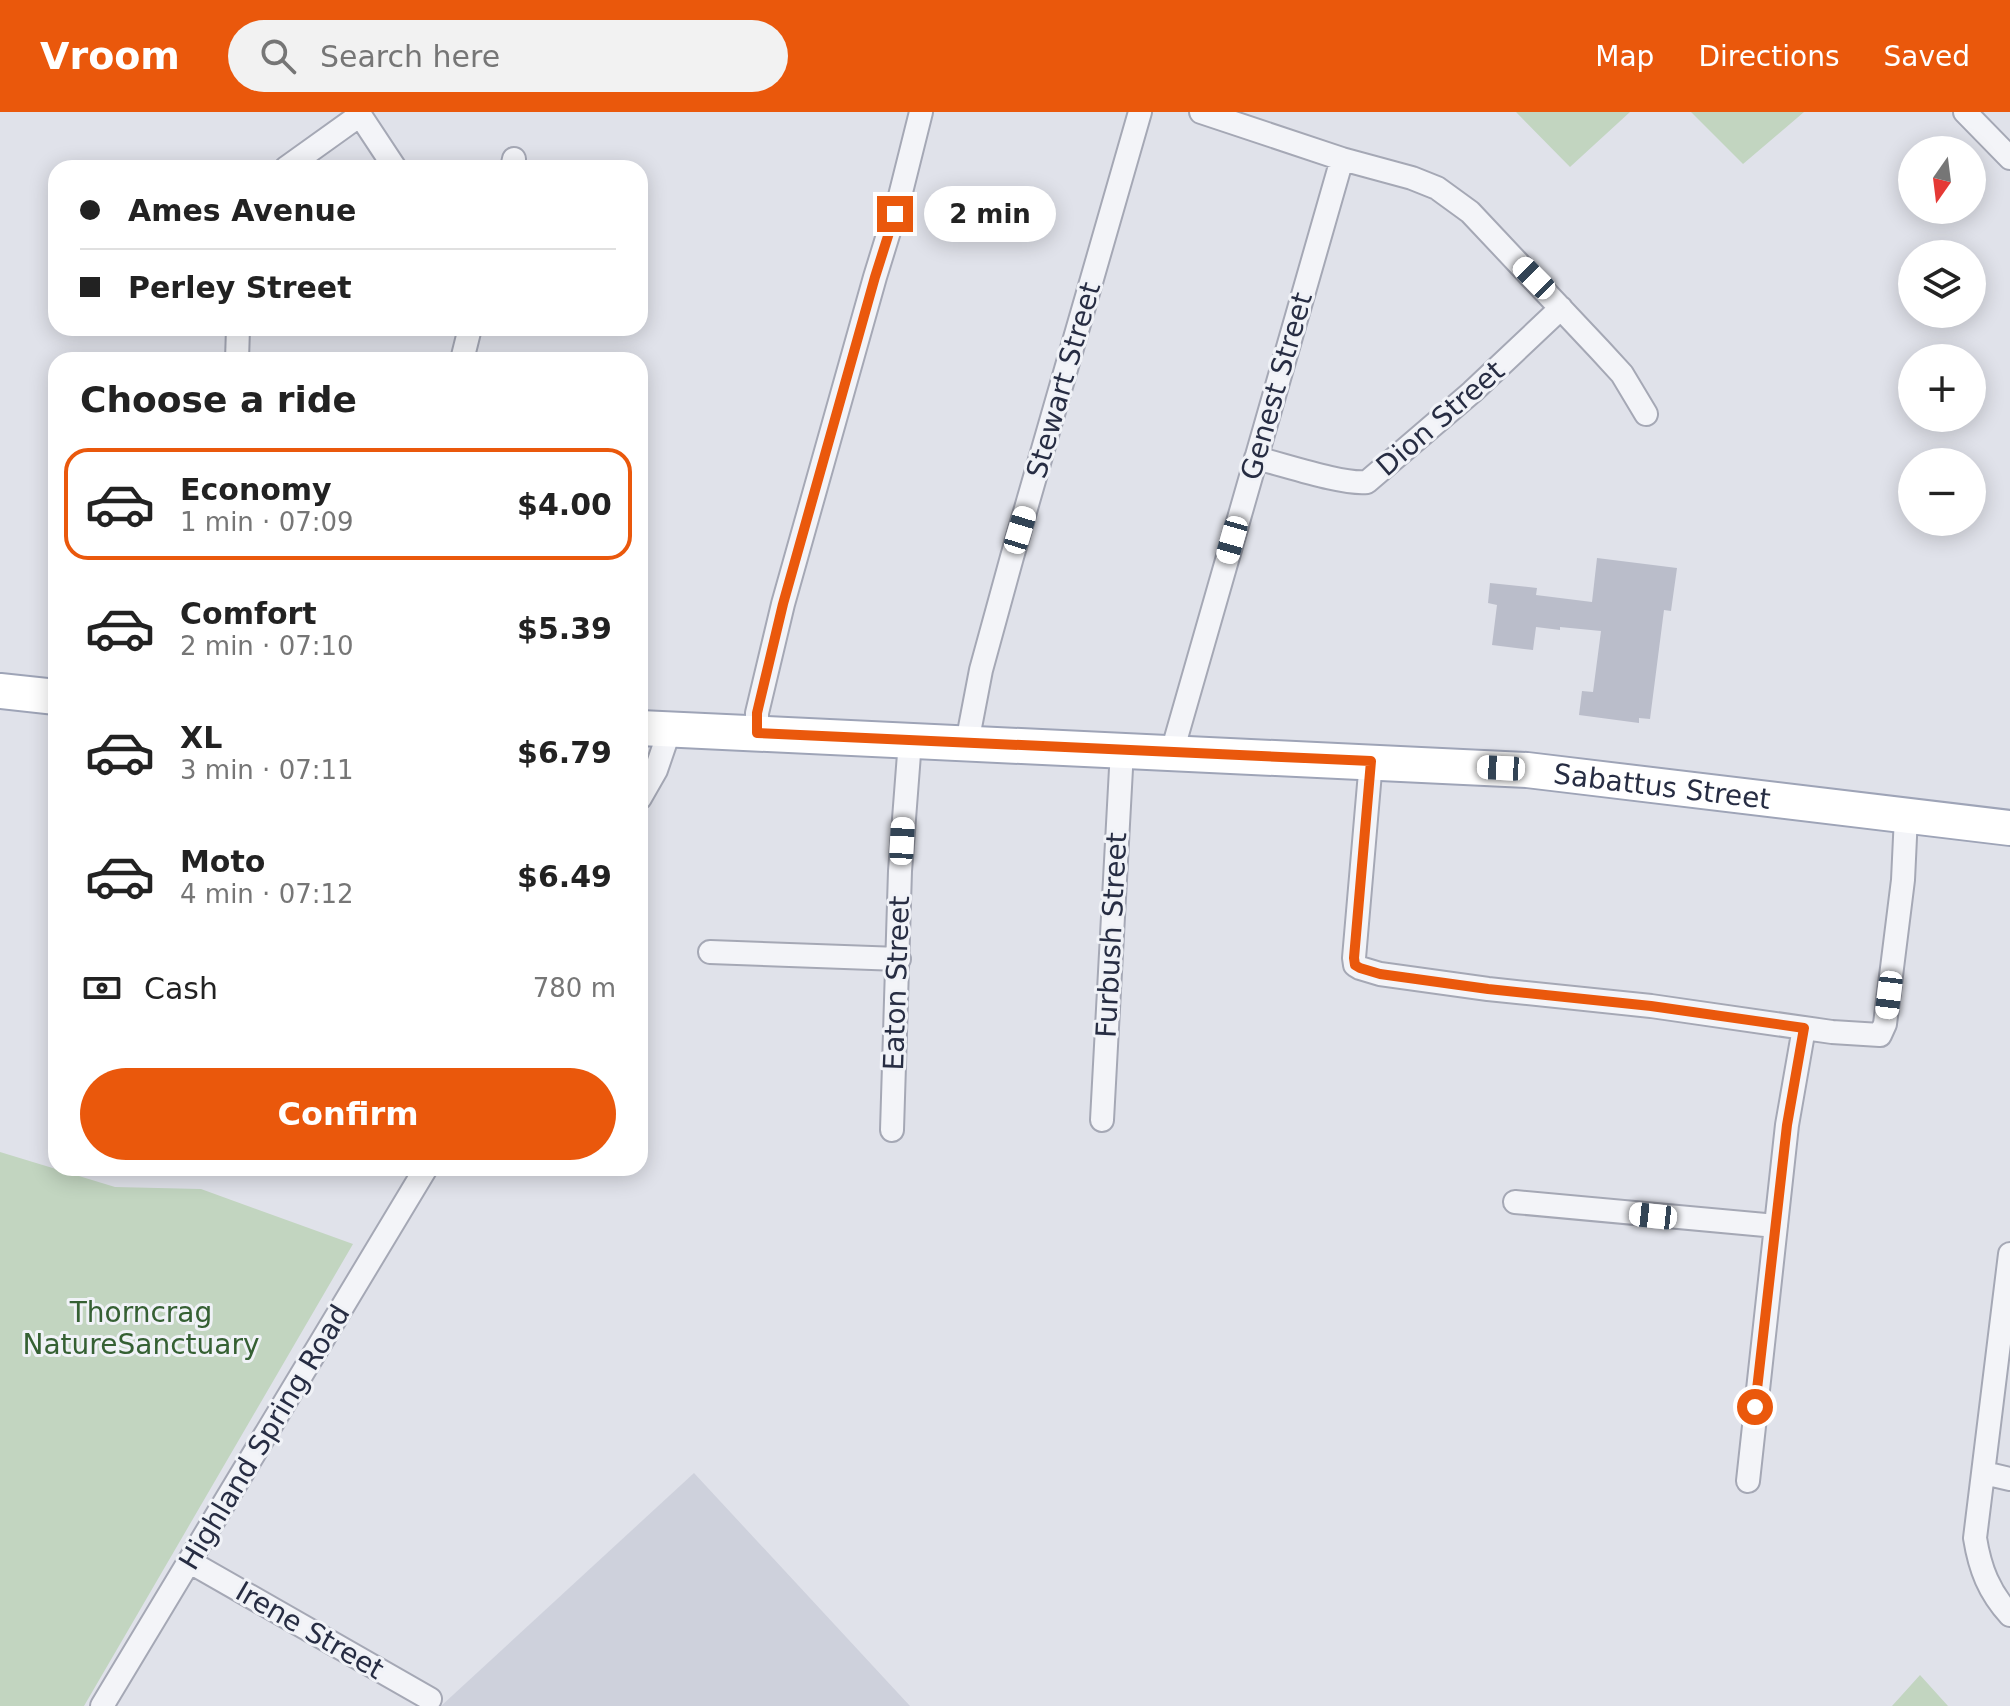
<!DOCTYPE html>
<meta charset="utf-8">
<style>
body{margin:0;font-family:"DejaVu Sans",sans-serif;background:#f2f2f2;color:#222;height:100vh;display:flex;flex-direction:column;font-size:30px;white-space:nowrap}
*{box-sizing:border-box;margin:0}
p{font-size:26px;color:#767676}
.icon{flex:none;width:44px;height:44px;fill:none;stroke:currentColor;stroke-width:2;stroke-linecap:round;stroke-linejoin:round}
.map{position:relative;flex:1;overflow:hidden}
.side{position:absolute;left:48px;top:240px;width:600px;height:824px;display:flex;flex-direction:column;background:#fff;border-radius:24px;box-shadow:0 4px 20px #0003}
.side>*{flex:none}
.top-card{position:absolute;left:48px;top:48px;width:600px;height:176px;border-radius:24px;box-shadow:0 4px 20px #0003;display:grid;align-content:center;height:176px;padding:0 32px;background:#fff}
.needle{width:52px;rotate:194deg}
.tools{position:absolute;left:1898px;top:24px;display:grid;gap:16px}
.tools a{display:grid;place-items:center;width:88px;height:88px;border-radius:50%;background:#fff;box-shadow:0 4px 20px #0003;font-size:40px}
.end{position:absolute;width:36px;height:36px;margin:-18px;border:10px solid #ea580c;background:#fff;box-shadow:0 0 0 4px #fff}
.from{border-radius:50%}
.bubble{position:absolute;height:56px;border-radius:28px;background:#fff;box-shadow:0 4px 20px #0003;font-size:26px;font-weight:600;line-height:56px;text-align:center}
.car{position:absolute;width:24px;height:48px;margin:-24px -12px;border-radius:10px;box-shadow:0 0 6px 2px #0007;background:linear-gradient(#fff 24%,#345 0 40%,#fff 0 76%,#345 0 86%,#fff 0)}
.top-card b{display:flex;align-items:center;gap:28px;height:76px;font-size:30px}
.top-card b+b{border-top:2px solid #e0e0e0}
.top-card i{width:20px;height:20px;background:#222}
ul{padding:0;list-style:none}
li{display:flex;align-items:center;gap:24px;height:112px;margin:0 16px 12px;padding:0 16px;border:4px solid transparent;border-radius:24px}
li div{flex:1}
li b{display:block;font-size:30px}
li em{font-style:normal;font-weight:600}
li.current{border-color:#ea580c}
li>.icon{width:72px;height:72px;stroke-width:1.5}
h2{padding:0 32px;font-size:36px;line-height:96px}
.pay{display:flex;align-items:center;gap:20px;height:88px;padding:0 32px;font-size:30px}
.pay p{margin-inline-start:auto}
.action{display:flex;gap:16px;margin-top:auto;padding:16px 32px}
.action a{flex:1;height:92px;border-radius:48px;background:#ea580c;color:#fff;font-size:32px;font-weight:600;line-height:92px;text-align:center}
header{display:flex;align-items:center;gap:48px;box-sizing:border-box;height:112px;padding:0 40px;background:#ea580c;color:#fff}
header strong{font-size:38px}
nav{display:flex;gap:44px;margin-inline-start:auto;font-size:28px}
.search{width:560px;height:72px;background:#f2f2f2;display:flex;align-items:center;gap:20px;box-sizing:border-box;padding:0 28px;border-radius:44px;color:#767676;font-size:30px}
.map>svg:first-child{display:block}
</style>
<header>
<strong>Vroom</strong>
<div class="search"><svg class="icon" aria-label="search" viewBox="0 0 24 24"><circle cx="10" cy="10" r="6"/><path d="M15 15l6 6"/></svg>Search here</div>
<nav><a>Map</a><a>Directions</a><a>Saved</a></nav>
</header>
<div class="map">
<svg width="2010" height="1594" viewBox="0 0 2010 1594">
<rect width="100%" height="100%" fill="#e0e2ea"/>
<!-- built -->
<path fill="#ced1dc" d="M 694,1361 L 910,1594 L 441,1594 Z"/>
<!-- green -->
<path fill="#c2d5c0" d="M 1516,0 L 1630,0 L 1570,55 Z
M 1691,0 L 1804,0 L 1743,52 Z
M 0,1040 L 115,1075 L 201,1077 L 353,1132 L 84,1594 L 0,1594 Z
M 1920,1563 L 1948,1594 L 1892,1594 Z"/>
<!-- building -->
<path fill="#babdca" d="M 1597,446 L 1677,456 L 1671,499 L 1664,498 L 1650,607 L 1639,606 L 1639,611 L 1579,603 L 1582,579 L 1593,580 L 1601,519 L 1560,515 L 1560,518 L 1536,515 L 1533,538 L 1492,533 L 1497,493 L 1488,491 L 1490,471 L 1537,476 L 1536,483 L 1592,490 Z"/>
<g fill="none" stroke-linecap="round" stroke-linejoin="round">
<defs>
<path id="minor" d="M 358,0 L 395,56
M 1201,0 L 1342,47 L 1412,66 L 1437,76 L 1470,100 L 1600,238 L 1622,262 L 1646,302
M 1965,0 L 2010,46
M 286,56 L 360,3
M 512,56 L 514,47
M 237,248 L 238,216
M 462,248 L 470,216
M 1256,346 C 1282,352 1343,373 1367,370 L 1472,280 L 1561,196
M 757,621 L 757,601 L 783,492 L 875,165 L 900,84 L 921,0
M 967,631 L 981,558 L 1012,445 L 1140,0
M 1172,640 L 1342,47
M 1371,649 L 1354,846 L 1355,853 L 1360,856 L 1380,862 L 1488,877 L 1651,894 L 1832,920 L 1880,923 L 1885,912 L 1903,768 L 1906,704
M 640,686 L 656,658 L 670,617
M 710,840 L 899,847
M 1102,1008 L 1122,638
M 892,1018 L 900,759 L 910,629
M 1515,1090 L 1776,1114
M 2010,1142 L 1975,1426 C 1980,1457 1989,1480 2010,1503
M 1984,1361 L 2010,1367
M 1748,1369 L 1787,1013 L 1804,916
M 190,1450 L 430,1587
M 102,1594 L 426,1056"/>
<g id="primary">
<path d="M 0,579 L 56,585"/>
<path id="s1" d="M 640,616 L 1527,658 L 2010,716"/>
</g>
</defs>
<!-- minor casing -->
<use href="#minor" stroke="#a5a8b5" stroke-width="26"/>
<!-- primary casing -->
<use href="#primary" stroke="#9ea4b7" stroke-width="38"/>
<!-- minor -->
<use href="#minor" stroke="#f3f4f8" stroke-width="22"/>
<!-- primary -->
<use href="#primary" stroke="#fff" stroke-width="34"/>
</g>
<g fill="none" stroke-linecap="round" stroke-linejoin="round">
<!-- route -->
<path stroke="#ea580c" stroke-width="10" d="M 895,102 L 875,165 L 783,492 L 757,601 L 757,621 L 1371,649 L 1354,846 L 1355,853 L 1360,856 L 1380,862 L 1488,877 L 1651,894 L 1804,916 L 1787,1013 L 1755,1295"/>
</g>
<g text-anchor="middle" stroke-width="6" stroke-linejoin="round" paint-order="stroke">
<!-- street labels -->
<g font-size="28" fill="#272d43" stroke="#f0f2f7">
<text transform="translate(1063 268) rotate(-74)" y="10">Stewart Street</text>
<text transform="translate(1276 274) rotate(-74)" y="10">Genest Street</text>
<text transform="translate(1440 306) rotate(-41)" y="10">Dion Street</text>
<text dy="10" stroke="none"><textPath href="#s1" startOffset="1024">Sabattus Street</textPath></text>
<text transform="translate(1111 823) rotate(-87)" y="10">Furbush Street</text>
<text transform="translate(896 871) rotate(-88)" y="10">Eaton Street</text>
<text transform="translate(264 1325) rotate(-59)" y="10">Highland Spring Road</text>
<text transform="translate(310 1518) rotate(30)" y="10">Irene Street</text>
</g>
<!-- park labels -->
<g font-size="28" fill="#356033" stroke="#f0f2f7">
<text x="141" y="1210">Thorncrag<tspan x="141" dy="32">NatureSanctuary</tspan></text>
</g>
</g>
</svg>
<div class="tools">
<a><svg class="needle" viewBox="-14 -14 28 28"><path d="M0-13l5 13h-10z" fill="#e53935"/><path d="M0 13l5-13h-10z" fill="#767676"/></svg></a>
<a><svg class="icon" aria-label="layers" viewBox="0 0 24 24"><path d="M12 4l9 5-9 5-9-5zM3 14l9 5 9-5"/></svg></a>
<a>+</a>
<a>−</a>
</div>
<i class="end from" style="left:1755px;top:1295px"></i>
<i class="end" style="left:895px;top:102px"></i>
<div class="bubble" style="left:924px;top:74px;width:132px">2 min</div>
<i class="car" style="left:1534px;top:166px;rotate:315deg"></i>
<i class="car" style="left:1020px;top:418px;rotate:17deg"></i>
<i class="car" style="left:1232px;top:428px;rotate:196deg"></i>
<i class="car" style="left:1501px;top:656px;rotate:273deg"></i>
<i class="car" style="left:902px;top:729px;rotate:3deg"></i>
<i class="car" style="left:1889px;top:883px;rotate:187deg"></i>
<i class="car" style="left:1653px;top:1104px;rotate:276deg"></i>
<div class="top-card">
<b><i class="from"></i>Ames Avenue</b>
<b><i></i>Perley Street</b>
</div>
<section class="side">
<h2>Choose a ride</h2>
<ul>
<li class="current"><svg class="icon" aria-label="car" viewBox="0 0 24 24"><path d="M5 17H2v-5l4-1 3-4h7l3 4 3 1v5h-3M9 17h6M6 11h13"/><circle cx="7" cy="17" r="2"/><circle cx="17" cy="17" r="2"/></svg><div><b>Economy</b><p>1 min · 07:09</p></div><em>$4.00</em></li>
<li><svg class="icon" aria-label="car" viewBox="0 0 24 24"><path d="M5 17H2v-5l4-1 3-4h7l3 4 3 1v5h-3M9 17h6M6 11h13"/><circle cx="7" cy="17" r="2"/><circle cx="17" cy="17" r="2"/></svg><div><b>Comfort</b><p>2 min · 07:10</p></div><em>$5.39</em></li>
<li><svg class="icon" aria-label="car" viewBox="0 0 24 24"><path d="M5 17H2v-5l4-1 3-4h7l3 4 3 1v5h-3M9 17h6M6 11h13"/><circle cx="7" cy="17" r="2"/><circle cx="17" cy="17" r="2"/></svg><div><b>XL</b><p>3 min · 07:11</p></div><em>$6.79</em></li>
<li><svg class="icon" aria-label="car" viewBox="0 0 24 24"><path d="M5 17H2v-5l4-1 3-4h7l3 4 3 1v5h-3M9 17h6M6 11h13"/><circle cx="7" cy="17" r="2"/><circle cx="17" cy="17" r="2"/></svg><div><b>Moto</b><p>4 min · 07:12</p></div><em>$6.49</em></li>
</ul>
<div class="pay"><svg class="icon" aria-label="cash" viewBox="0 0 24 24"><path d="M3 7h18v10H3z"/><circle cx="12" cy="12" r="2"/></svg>Cash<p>780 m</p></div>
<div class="action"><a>Confirm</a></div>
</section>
</div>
